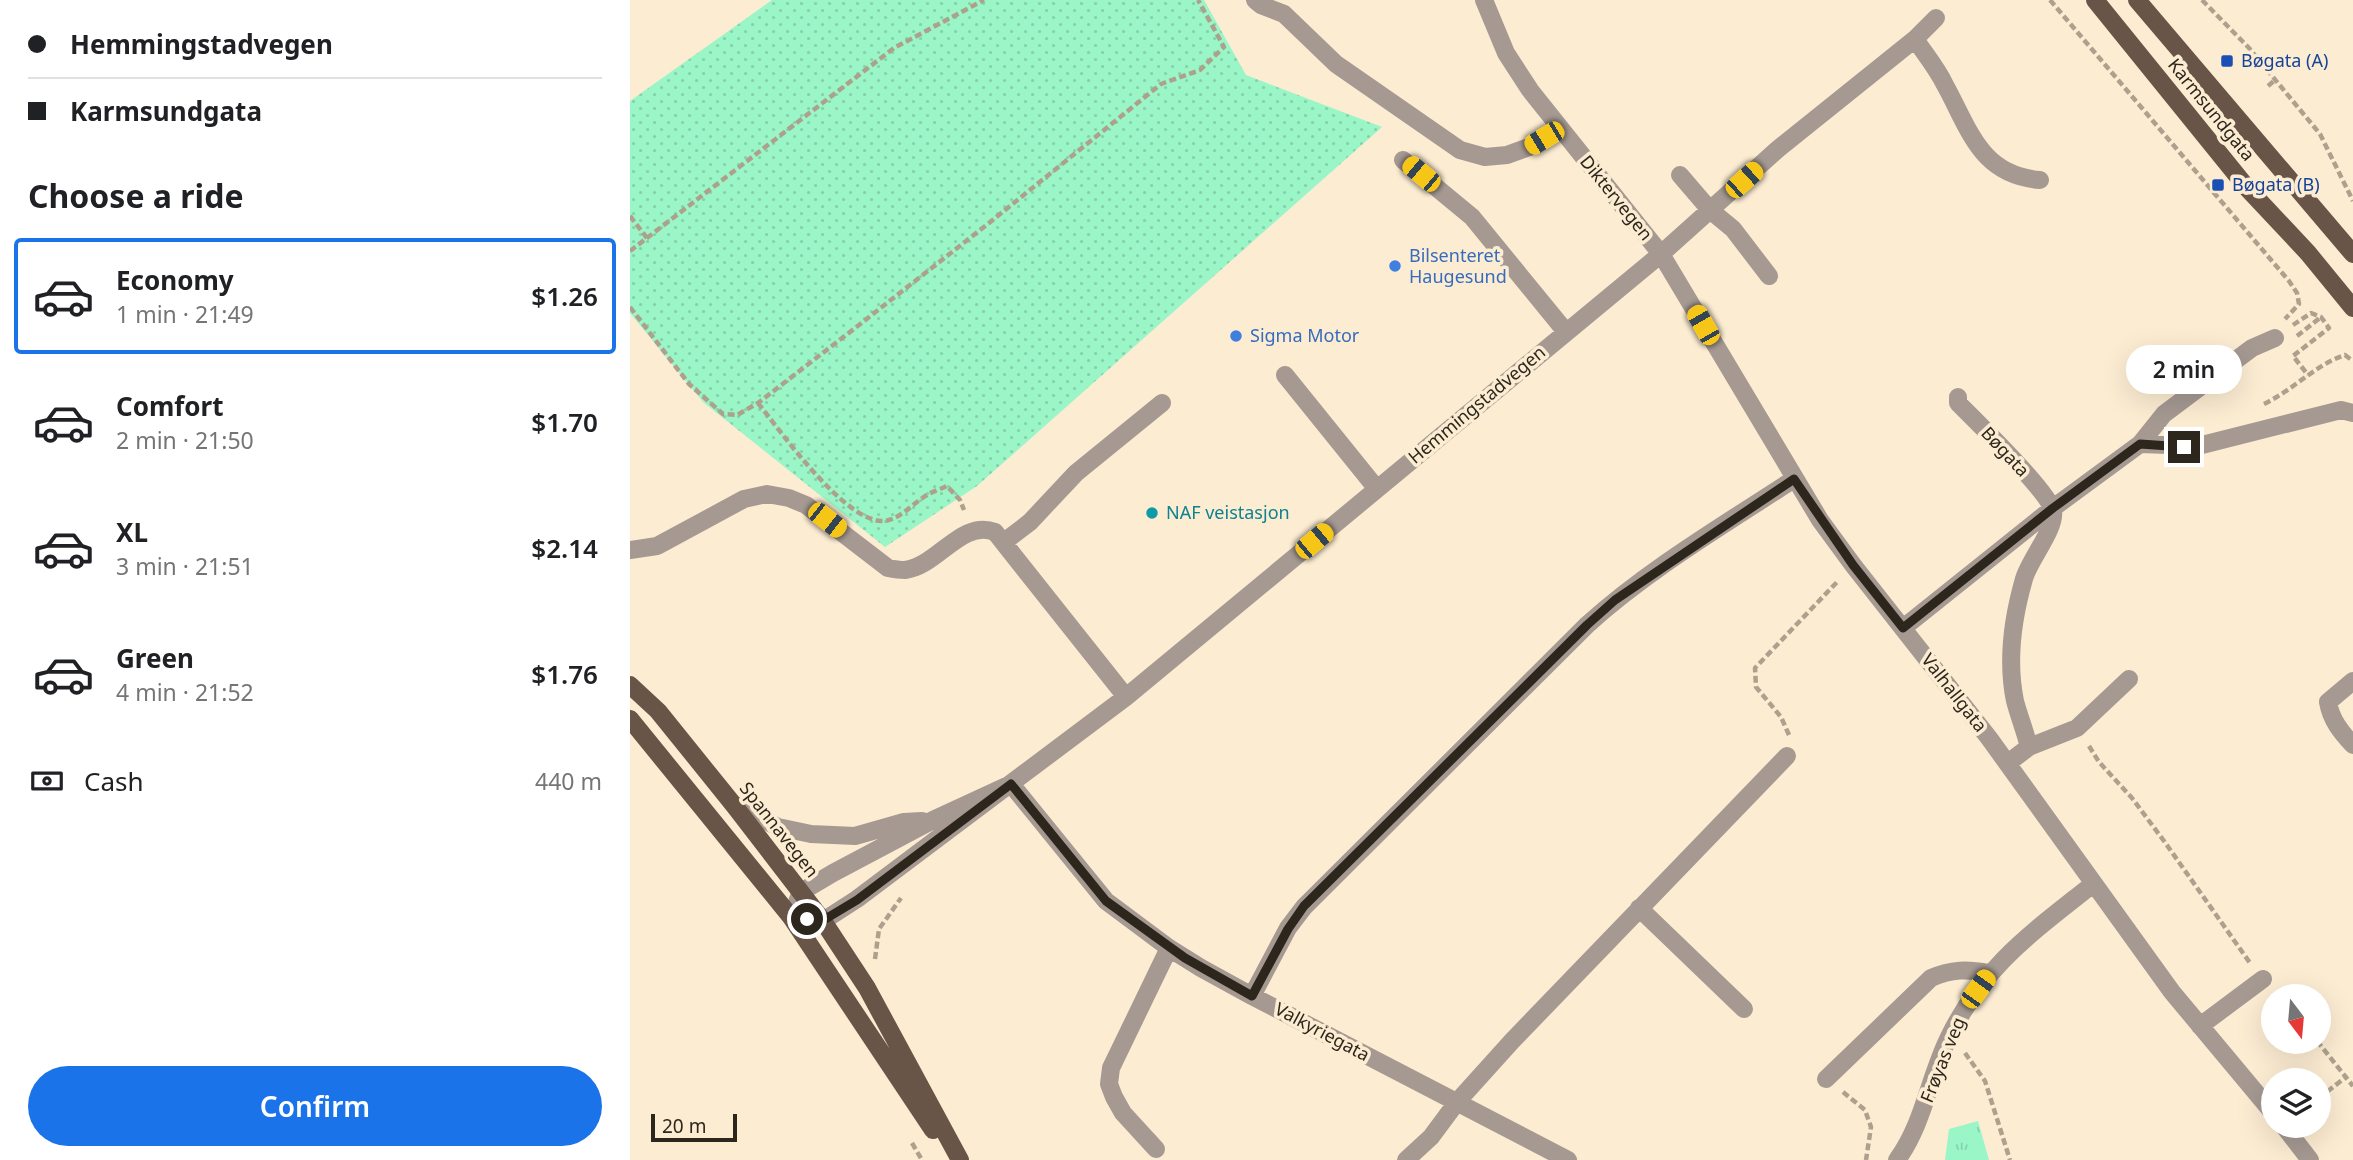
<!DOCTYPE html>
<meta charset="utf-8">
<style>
body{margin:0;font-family:"Noto Sans",sans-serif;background:#f6f6f6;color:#202124;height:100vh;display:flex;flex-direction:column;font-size:26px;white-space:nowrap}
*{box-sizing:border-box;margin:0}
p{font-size:23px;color:#757577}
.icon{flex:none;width:38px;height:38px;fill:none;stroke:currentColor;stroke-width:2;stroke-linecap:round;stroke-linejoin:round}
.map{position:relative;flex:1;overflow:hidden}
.side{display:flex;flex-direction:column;background:#fff;width:630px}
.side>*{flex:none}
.banner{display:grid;align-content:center;height:154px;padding:0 28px;background:#fff}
.needle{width:46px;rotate:164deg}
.tools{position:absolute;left:1631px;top:984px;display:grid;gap:14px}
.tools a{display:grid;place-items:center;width:70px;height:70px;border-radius:50%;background:#fff;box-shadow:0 7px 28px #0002;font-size:35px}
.scale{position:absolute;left:21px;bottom:18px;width:86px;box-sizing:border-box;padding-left:7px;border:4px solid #2d261d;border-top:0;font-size:19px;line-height:24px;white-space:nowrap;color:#2d261d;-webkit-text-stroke:5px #fcecd2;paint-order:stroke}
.end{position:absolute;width:32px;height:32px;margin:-16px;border:9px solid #2d261d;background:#fff;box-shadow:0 0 0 4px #fff}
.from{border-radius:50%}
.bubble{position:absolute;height:49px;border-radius:24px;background:#fff;box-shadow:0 7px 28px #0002;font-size:23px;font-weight:600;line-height:49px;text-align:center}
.car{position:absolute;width:21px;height:42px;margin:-21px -10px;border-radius:9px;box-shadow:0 0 5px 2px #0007;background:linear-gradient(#f5c518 24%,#345 0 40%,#f5c518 0 76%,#345 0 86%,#f5c518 0)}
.banner b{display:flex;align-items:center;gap:24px;height:66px;font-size:26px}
.banner b+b{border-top:2px solid #e0e0e0}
.banner i{width:18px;height:18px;background:#202124}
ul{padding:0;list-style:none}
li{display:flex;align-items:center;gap:21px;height:116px;margin:0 14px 10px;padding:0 14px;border:4px solid transparent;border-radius:7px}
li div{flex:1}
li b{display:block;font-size:26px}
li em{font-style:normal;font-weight:600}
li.selected{border-color:#1a73e8}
li>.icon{width:63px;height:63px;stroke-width:1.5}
h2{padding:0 28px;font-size:32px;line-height:84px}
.pay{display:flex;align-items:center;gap:18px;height:77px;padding:0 28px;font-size:26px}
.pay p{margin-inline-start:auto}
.primary-button{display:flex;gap:14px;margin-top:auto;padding:14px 28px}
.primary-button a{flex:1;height:80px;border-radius:42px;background:#1a73e8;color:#fff;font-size:28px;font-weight:600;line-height:80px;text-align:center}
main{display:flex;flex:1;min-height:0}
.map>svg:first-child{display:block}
</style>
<main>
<section class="side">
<div class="banner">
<b><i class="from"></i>Hemmingstadvegen</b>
<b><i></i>Karmsundgata</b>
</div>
<h2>Choose a ride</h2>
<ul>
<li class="selected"><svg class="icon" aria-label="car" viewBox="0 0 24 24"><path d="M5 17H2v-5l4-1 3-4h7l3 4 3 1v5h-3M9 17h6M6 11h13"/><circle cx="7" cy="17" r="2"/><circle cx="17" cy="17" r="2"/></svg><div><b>Economy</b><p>1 min · 21:49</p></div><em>$1.26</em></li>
<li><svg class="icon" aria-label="car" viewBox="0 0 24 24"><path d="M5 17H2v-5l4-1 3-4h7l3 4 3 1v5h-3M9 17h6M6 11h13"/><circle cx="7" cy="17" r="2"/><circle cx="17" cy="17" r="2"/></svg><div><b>Comfort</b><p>2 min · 21:50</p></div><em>$1.70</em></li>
<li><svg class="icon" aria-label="car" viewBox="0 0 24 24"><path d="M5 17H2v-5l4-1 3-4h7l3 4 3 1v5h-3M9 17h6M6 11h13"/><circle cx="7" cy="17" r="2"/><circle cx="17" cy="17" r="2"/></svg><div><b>XL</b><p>3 min · 21:51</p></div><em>$2.14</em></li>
<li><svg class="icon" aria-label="car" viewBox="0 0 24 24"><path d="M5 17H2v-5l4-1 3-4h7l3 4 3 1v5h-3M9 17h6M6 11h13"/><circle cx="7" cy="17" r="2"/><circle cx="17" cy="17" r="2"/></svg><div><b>Green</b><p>4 min · 21:52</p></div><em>$1.76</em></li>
</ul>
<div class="pay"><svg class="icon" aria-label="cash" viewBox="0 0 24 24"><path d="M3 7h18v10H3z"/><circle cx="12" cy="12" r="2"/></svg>Cash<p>440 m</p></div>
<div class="primary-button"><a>Confirm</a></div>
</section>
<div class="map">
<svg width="1723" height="1160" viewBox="0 0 1723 1160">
<defs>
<pattern id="grass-tufts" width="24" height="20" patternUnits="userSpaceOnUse" patternTransform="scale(1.75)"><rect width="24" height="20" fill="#9af5c7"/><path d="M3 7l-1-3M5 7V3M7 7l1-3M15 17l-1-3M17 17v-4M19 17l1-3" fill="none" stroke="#85d2aa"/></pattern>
<pattern id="garden-dots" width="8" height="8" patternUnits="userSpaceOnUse" patternTransform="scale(1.75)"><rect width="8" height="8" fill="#9af5c7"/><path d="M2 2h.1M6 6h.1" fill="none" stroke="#85d2aa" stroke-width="1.8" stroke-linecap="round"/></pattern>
</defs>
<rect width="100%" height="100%" fill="#fcecd2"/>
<!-- grass -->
<path fill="url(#grass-tufts)" d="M 1348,1121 L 1359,1160 L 1315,1160 L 1319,1129 Z"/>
<!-- garden -->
<path fill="url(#garden-dots)" d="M 142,0 L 574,0 L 616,75 L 752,127 L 347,486 L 255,547 L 73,402 L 0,313 L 0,101 Z"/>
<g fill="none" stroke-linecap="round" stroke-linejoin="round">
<!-- path -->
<path stroke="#ada18d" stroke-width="4.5" stroke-dasharray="7 3.5" stroke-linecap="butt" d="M 1420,0 L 1659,281 L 1667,293 L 1669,304 L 1655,319
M 1572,0 L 1619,48 L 1690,134 L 1723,201
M 1638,86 L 1645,80
M 0,216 L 17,238
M 0,251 L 264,48 L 354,0
M 0,307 L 59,384 L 93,414 L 107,415 L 128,403 L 229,325 L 359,223 L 531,84 L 570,70 L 594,47 L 568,0
M 1663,325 L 1681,313 L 1691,317 L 1699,328 L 1663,356 L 1678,375
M 1667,336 L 1691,317
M 128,403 C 151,432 213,519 251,521 C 268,522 283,503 297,495 C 303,491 311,489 317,486 L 330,500 L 334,510
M 1634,404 C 1663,390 1685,365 1715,355 L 1723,361
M 1159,735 L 1151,717 L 1126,687 L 1125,668 L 1208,581
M 1459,746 L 1469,762 L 1502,798 L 1534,841 L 1620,963
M 245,959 L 249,929 L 271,898
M 1687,1041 L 1723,1086
M 1335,1053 L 1355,1081 L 1380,1160
M 1213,1092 L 1235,1110 L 1241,1127 L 1236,1160
M 1689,1098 L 1716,1077
M 282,1143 L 292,1160"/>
<!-- minor -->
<path stroke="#a59992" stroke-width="18" d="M 625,0 L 631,5 L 654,14 L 706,64 L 830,150 L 855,157 L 877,155 L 899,147 L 930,128
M 854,0 L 876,53 L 900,90 L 1031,254 L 1190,520 L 1223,565 L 1359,738 L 1542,992 L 1643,1113
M 1285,39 C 1295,54 1307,68 1315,85 C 1340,130 1350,175 1410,180
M 773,160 L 842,217 L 936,332
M 1050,175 L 1080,210 L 1103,229 L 1139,276
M 655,375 L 747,489
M 1328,397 L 1328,403 C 1345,420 1419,492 1423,511 C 1426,529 1399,560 1394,579 C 1383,617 1377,662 1385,701 C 1389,716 1395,731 1399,747
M 1510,444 L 1568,446 L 1711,410 L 1723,413
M 374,542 L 400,522 L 446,473 L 532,403
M 0,550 L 27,546 L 114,499 L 137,494 L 159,498 L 176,505 L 258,568 C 263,569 269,570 275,570 C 308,566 331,519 365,532 L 496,697
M 1273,628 L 1423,508 L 1510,444 L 1534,414 L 1622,348 L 1645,338
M 1723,681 L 1698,702 C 1701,720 1711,732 1723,745
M 1378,763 L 1399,747 L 1447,728 L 1499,679
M 381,784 L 303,820 L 203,873 L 171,892 L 161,917 L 193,921 L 227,899 L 496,697 L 1031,254 L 1148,149 L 1285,39 L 1306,18
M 381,784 L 476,901 L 539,948 L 571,968 L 622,996 L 938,1160
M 103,804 L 148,827 L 181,834 L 225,836 L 274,822 L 292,821
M 1009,908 L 1114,1009
M 622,996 L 658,928 L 674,907 L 957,625 C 1019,569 1094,525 1164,479
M 1570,1026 L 1633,979
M 1196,1079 L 1301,978 C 1322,969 1337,969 1359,973
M 1653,1125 L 1680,1160
M 526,1149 L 493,1113 L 484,1097 L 479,1084 L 481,1068 L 539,948
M 776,1160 L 801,1137 L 827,1102 L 882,1041 L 1157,756
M 1267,1160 C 1294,1123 1299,1077 1319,1037 C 1354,965 1403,932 1463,884"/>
<!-- major -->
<path stroke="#685548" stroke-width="18" d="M 1465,0 L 1618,189 L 1678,253 L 1723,308
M 1507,0 L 1723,254
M 0,685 L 28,711 L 103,804 L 193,921 L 237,988 L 330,1160
M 0,719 L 161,917 L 303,1130"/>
</g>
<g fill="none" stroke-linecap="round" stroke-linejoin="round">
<!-- route -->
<path stroke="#2d261d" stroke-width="9" d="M 177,919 L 192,921 L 227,900 L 381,784 L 476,901 L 555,958 L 622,996 L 658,929 L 674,906 L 957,625 L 985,600 L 1164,479 L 1223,565 L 1273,628 L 1423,508 L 1510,444 L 1554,447"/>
</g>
<!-- markers -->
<g fill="#1a4fb4" stroke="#fcecd2" stroke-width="2.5">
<rect x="1590" y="54" width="14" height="14" rx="3.5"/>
<rect x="1581" y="178" width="14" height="14" rx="3.5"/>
</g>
<g fill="#3f7fe0" stroke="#fcecd2" stroke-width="2.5">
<circle cx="765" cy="266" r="7"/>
<circle cx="606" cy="336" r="7"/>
</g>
<circle fill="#0f9aa8" stroke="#fcecd2" stroke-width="2.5" cx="522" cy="513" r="7"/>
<g text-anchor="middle" stroke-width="7" stroke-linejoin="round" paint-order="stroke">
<!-- transit labels -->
<g font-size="18" fill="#164399" stroke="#fcecd2" text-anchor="start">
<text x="1611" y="67">Bøgata (A)</text>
<text x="1602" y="191">Bøgata (B)</text>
</g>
<!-- street labels -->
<g font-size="18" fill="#2d261d" stroke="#fcecd2">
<text transform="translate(1581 110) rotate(51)" y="6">Karmsundgata</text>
<text transform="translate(986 198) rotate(51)" y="6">Diktervegen</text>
<text transform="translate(847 405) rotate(-40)" y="6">Hemmingstadvegen</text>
<text transform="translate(1375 452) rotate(47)" y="6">Bøgata</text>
<text transform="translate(1324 693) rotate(52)" y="6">Valhallgata</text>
<text transform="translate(149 830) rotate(52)" y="6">Spannavegen</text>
<text transform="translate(692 1032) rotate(28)" y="6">Valkyriegata</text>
<text transform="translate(1313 1060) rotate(-68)" y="6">Frøyas veg</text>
</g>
<!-- shop labels -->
<g font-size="18" fill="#366cbe" stroke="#fcecd2" text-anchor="start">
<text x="779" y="262">Bilsenteret<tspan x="779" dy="21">Haugesund</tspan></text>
<text x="620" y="342">Sigma Motor</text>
</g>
<!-- culture labels -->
<g font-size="18" fill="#0d838f" stroke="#fcecd2" text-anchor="start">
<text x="536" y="519">NAF veistasjon</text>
</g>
</g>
</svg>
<div class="tools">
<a><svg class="needle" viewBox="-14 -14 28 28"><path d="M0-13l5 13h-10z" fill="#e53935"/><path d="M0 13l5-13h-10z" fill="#757577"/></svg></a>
<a><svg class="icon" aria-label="layers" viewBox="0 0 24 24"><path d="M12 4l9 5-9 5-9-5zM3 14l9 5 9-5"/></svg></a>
</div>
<div class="scale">20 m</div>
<i class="end from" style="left:177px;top:919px"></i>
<i class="end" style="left:1554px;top:447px"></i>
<div class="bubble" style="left:1496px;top:345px;width:116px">2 min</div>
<i class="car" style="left:914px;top:138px;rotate:239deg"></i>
<i class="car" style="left:791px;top:174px;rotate:310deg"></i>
<i class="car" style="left:1114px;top:180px;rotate:48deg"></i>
<i class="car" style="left:1073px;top:325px;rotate:330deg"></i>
<i class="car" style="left:197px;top:520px;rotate:128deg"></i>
<i class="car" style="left:684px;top:541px;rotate:50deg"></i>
<i class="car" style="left:1348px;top:989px;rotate:36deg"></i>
</div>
</main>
